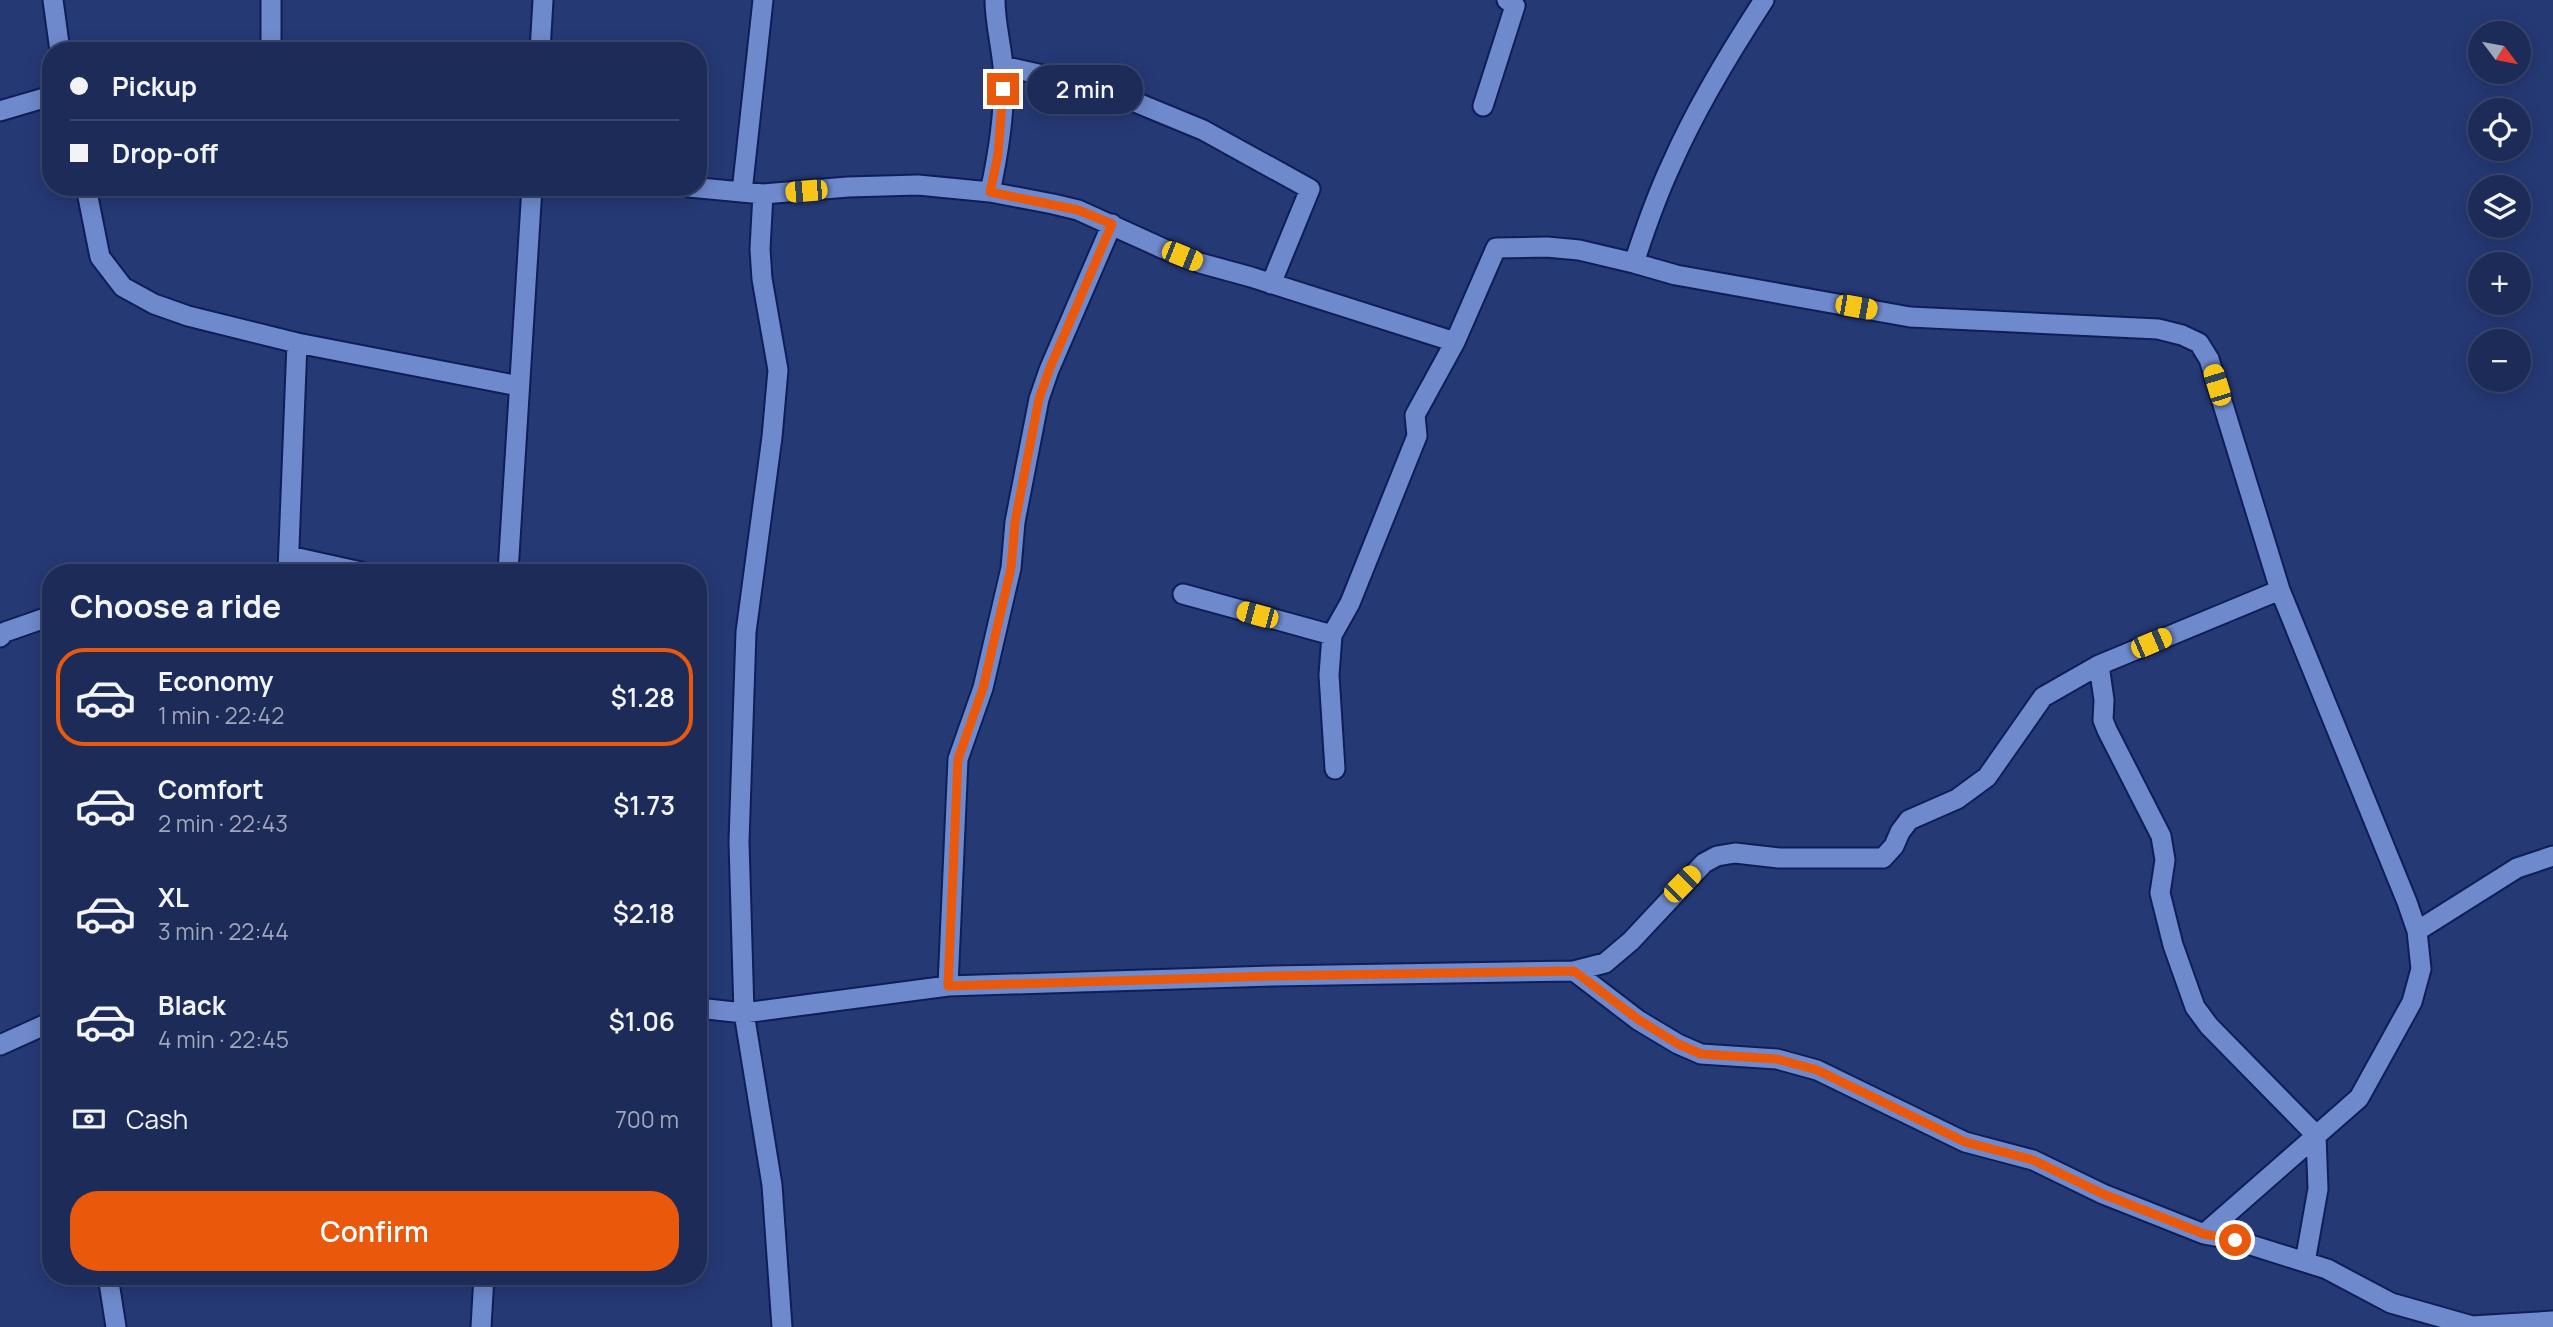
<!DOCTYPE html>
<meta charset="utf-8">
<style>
body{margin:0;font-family:Manrope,sans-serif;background:#293761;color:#f1f3f6;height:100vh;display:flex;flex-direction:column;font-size:26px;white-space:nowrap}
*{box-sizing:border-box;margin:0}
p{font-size:23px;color:#a0a7ba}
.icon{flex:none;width:38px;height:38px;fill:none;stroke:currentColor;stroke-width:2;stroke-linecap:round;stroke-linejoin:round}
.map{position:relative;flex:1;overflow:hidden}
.sheet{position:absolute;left:42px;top:564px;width:665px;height:721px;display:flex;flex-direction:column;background:#1c2b58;border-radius:28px;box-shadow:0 4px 18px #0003,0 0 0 2px #3a476e}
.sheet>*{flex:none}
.banner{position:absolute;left:42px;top:42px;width:665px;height:154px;border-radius:28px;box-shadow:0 4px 18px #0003,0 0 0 2px #3a476e;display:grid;align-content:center;height:154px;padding:0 28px;background:#1c2b58}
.needle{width:46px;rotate:122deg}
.fabs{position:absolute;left:2468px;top:21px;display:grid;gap:14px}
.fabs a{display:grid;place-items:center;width:63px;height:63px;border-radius:50%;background:#1c2b58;box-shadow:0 4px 18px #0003,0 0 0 2px #3a476e;font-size:35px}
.end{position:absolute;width:32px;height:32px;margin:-16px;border:9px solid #ea580c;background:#fff;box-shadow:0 0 0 4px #fff}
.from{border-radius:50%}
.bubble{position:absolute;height:49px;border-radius:24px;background:#1c2b58;box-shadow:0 4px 18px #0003,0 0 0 2px #3a476e;font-size:23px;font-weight:600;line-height:49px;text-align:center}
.car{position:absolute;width:21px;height:42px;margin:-21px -10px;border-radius:9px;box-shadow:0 0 5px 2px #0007;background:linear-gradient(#f5c518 24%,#345 0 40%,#f5c518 0 76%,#345 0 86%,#f5c518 0)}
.banner b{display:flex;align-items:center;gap:24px;height:66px;font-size:26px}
.banner b+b{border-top:2px solid #3a476e}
.banner i{width:18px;height:18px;background:#f1f3f6}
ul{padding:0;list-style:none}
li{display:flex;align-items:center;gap:21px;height:98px;margin:0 14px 10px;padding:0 14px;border:4px solid transparent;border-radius:28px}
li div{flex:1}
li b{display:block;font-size:26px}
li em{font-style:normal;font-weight:600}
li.current{border-color:#ea580c}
li>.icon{width:63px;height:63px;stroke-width:1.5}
h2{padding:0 28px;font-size:32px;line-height:84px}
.pay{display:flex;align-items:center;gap:18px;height:77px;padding:0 28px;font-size:26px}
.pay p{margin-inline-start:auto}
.primary-button{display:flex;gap:14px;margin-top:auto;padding:14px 28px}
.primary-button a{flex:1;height:80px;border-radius:28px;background:#ea580c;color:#fff;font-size:28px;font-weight:600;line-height:80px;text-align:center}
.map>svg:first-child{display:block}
</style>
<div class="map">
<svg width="2553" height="1327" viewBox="0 0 2553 1327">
<rect width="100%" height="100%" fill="#253975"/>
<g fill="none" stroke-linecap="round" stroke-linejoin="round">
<defs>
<path id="minor" d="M 53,0 L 60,51
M 271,0 L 271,51
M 540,51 L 543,0
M 1003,66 L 1083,84 L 1135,102 L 1203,130 L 1310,189 L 1271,284
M 1483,106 L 1515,6 L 1507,0
M 0,111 L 51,96
M 86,187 L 100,257 L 123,287 L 154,304 L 188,316 L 297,343 L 519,386
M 689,187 L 763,194 L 848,187 L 918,185 L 990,192 L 1053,204 L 1078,210 L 1164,249 L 1200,263 L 1251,277 L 1455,342
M 742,192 L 763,0
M 990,192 C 999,151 1006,108 1003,66 C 1001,44 995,22 995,0
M 763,194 L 760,249 L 762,279 L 778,370 L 772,437 L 746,632 L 739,842 L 744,1013 L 772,1185 L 782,1327
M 289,556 L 361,572
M 288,572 L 297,343
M 508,572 L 532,187
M 1183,594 L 1332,635
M 0,637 L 5,632 L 51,616
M 2099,665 L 2104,700 L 2103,720 L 2107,730 L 2161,836 L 2165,860 L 2160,893 L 2173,945 L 2195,1007 L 2209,1026 L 2316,1135 L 2318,1189 L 2305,1262
M 1335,769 L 1329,675 L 1332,635 L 1350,603 L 1417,436 L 1415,415 L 1455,342 L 1496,248 L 1547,247 L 1579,250 L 1634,263
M 2417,931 L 2517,868 L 2553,856
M 1574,971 L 1605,963 L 1631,941 L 1704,863 L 1717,856 L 1735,853 L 1779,858 L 1883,858 L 1894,846 L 1900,832 L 1909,820 L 1957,799 L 1987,777 L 2043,697 L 2099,665 L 2280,590
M 948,986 L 958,759 L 983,688 L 1011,568 L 1015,522 L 1039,399 L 1049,370 L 1112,224
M 698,1008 L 744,1013 L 948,986 L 1272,976 L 1574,971 L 1638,1020 L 1678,1044 L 1701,1054 L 1777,1059 L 1817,1070 L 1965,1142 L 2033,1160 L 2103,1194 L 2204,1234 L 2359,1098 L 2412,1002 L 2421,969 L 2417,931 L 2407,902 L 2280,590 L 2209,359 L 2199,343 L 2182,335 L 2158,329 L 1910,317 L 1676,275 L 1634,263 C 1645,229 1657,195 1672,163 C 1697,106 1730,52 1764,0
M 0,1045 L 51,1022
M 2204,1234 L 2235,1240 L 2327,1269 L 2391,1303 L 2472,1326 L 2553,1321
M 108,1276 L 116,1327
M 481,1327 L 484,1276"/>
</defs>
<!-- minor casing -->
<use href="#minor" stroke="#0e1e57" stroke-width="23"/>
<!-- minor -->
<use href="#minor" stroke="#6f8acc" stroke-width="19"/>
</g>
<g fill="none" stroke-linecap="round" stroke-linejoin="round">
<!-- route -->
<path stroke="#ea580c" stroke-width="9" d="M 1003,89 L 998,155 L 990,192 L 1078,210 L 1112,224 L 1049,370 L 1039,399 L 1015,522 L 1011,568 L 983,688 L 958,759 L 948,986 L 1272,976 L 1574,971 L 1639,1020 L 1678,1044 L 1701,1054 L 1777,1059 L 1817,1070 L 1965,1142 L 2033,1160 L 2103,1194 L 2204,1234 L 2235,1240"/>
</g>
</svg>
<div class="fabs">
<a><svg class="needle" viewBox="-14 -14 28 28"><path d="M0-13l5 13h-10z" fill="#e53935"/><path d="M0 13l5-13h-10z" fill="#a0a7ba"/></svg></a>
<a><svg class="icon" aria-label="locate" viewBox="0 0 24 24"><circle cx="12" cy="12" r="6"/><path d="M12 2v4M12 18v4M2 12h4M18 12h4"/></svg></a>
<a><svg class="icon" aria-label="layers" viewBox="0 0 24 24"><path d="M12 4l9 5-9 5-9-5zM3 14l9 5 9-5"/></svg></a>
<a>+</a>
<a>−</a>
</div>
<i class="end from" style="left:2235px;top:1240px"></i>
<i class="end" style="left:1003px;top:89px"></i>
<div class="bubble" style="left:1027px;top:65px;width:116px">2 min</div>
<i class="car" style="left:806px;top:191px;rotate:265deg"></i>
<i class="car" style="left:1182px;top:256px;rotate:112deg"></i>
<i class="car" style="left:1856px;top:307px;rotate:100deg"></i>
<i class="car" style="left:2217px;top:385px;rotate:343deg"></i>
<i class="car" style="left:1257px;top:615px;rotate:285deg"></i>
<i class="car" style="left:2151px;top:643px;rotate:67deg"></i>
<i class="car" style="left:1682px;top:884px;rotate:45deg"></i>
<div class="banner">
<b><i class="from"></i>Pickup</b>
<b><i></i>Drop-off</b>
</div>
<section class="sheet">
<h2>Choose a ride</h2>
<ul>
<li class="current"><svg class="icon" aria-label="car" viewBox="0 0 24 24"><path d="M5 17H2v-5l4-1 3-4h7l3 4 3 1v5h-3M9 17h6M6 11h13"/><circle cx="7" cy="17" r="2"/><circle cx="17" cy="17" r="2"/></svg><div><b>Economy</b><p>1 min · 22:42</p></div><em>$1.28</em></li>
<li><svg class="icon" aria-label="car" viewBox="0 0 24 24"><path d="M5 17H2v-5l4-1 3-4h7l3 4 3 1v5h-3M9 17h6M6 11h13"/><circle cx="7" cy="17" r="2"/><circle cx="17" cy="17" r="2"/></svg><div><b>Comfort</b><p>2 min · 22:43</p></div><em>$1.73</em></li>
<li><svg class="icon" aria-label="car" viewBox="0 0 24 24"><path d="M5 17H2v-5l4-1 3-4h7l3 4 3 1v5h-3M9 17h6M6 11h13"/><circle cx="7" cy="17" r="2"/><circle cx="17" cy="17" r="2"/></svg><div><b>XL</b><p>3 min · 22:44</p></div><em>$2.18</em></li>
<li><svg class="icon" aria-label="car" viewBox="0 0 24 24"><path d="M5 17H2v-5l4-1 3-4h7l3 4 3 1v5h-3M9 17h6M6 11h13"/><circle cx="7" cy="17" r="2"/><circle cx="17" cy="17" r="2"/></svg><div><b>Black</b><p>4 min · 22:45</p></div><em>$1.06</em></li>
</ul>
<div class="pay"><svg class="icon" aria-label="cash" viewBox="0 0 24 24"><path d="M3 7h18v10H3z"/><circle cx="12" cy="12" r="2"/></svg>Cash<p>700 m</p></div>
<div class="primary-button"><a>Confirm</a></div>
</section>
</div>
